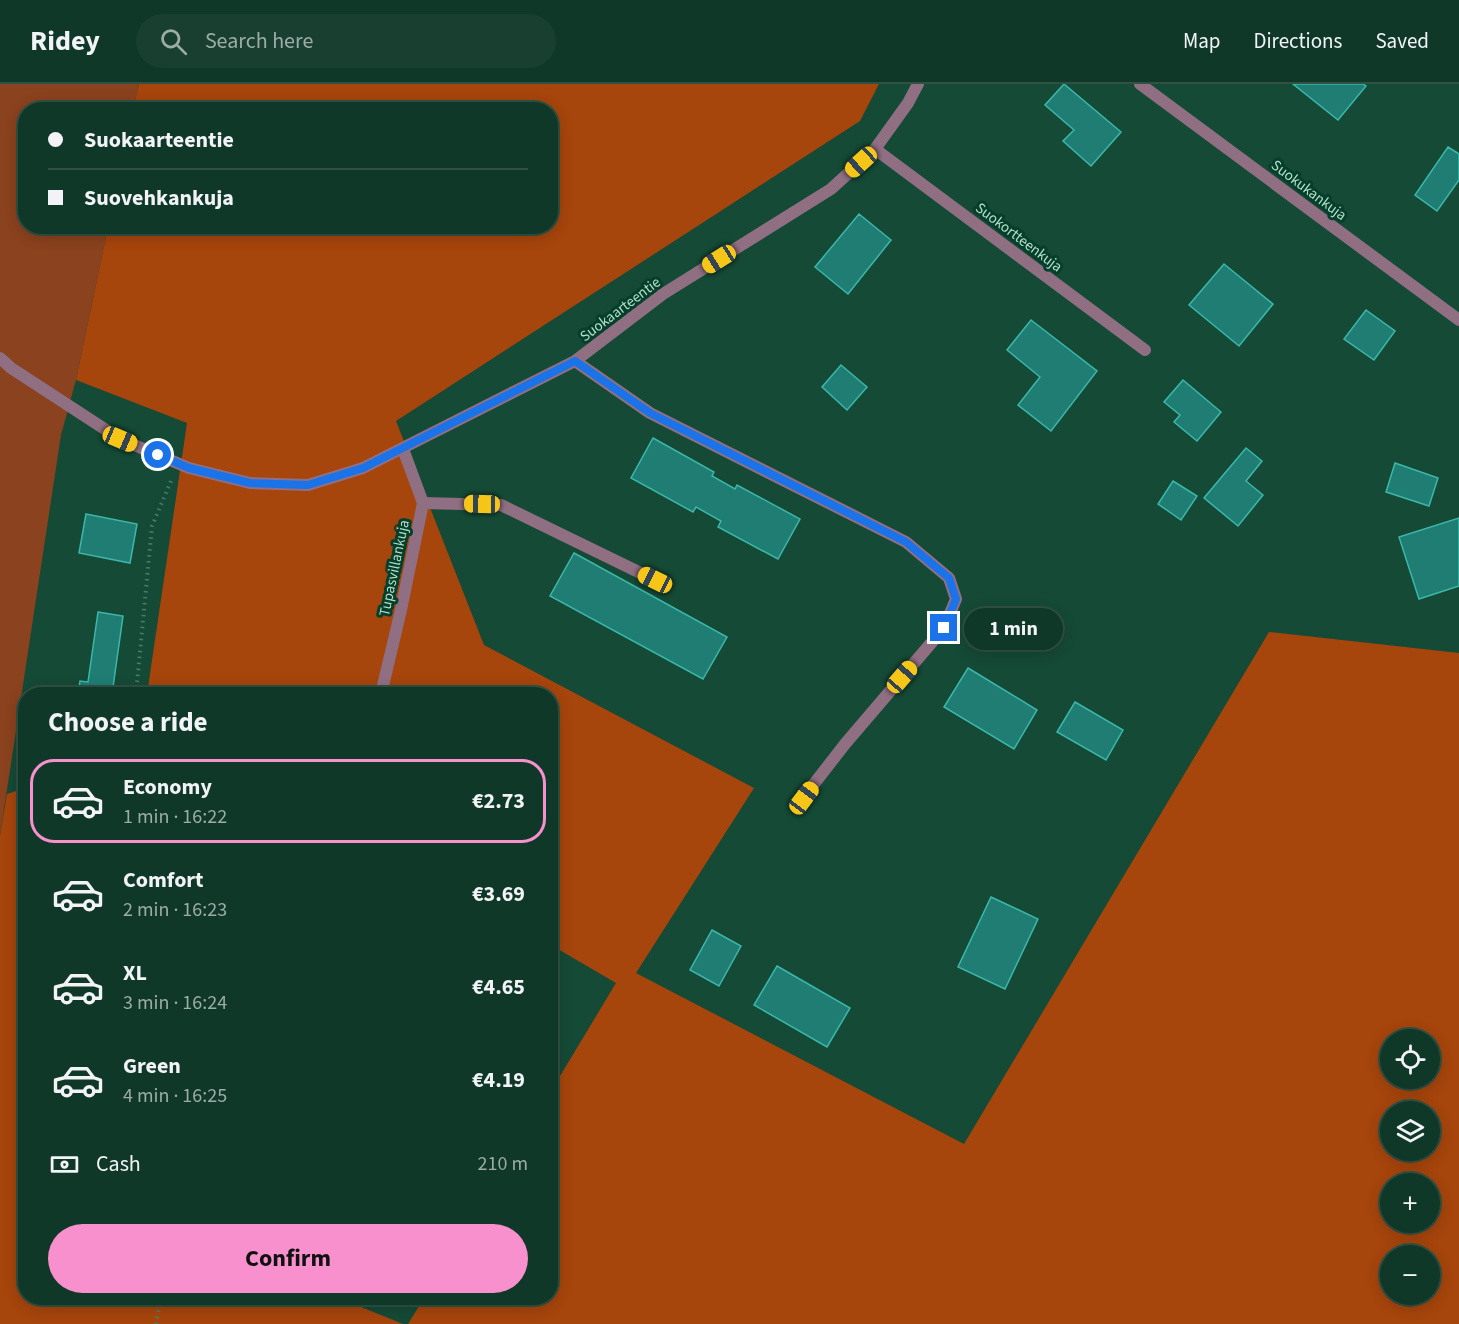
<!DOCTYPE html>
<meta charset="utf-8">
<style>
body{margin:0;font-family:"Source Sans 3",sans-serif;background:#193f30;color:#f1f3f6;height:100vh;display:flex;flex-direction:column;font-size:22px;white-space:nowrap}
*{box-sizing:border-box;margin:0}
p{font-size:20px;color:#9caca8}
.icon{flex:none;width:33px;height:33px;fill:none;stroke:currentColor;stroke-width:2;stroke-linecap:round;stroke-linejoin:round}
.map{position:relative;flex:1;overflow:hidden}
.side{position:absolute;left:18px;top:603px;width:540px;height:618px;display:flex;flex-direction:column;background:#103828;border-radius:24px;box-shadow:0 3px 15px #0003,0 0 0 2px #305245}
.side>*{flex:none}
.guide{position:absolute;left:18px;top:18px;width:540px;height:132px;border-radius:24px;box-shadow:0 3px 15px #0003,0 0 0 2px #305245;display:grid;align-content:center;height:132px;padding:0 30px;background:#103828}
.tools{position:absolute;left:1380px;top:945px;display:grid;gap:12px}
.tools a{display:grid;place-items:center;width:60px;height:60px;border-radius:50%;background:#103828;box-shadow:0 3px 15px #0003,0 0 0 2px #305245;font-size:30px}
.end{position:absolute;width:27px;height:27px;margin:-14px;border:8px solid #1a73e8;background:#fff;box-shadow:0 0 0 3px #fff}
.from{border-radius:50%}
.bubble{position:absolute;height:42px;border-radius:21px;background:#103828;box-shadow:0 3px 15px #0003,0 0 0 2px #305245;font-size:20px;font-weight:700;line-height:42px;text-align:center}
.car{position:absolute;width:18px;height:36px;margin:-18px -9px;border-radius:8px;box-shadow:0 0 4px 2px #0007;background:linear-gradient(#f5c518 24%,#345 0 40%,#f5c518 0 76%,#345 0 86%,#f5c518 0)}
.guide b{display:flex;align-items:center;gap:21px;height:57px;font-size:22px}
.guide b+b{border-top:2px solid #305245}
.guide i{width:15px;height:15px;background:#f1f3f6}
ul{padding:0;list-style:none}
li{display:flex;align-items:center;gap:18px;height:84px;margin:0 12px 9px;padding:0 18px;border:3px solid transparent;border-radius:24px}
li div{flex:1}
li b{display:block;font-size:22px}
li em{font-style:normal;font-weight:700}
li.on{border-color:#f790cd}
li>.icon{width:54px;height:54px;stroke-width:1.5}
h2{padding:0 30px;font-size:27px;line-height:72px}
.pay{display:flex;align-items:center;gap:15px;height:66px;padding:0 30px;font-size:22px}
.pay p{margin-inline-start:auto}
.cta{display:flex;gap:12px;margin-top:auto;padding:12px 30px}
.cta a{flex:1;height:69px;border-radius:36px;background:#f790cd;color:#111;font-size:24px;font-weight:700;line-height:69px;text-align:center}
header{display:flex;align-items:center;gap:36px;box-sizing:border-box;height:84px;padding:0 30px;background:#103828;border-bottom:2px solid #305245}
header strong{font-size:28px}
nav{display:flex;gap:33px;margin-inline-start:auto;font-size:21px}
.search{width:420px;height:54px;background:#193f30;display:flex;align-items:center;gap:15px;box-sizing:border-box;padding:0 21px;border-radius:33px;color:#9caca8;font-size:22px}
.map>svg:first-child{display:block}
</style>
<header>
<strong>Ridey</strong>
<div class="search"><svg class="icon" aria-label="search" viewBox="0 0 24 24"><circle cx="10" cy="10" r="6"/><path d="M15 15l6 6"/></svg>Search here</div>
<nav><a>Map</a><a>Directions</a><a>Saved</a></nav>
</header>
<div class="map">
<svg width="1459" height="1240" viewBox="0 0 1459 1240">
<rect width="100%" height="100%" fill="#154a36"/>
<!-- green -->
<path fill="#8b421e" d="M 0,0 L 139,0 L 133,25 L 26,26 L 26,142 L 108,143 L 76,296 L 61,351 L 0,752 Z"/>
<!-- forest -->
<path fill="#a6450c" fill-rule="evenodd" d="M 139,0 L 879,0 L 860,37 L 396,337 L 484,561 L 754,704 L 636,889 L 964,1060 L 1269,548 L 1459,569 L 1459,1240 L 408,1240 L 424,1214 L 550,1214 L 551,1007 L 616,899 L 551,861 L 550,610 L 147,610 L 187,339 L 76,296 L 108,143 L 550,142 L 550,26 L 133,25 ZM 1390,956 L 1430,956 L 1430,994 L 1390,994 ZM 1390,1028 L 1430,1028 L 1430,1066 L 1390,1066 ZM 1390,1100 L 1430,1100 L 1430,1138 L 1390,1138 ZM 1390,1172 L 1430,1172 L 1430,1210 L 1390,1210 Z
M 25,704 L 26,1214 L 339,1214 L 403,1240 L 0,1240 L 0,752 L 7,710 Z"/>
<!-- building -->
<path fill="#1f7d73" stroke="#3bb8aa" stroke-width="1.5" d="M 1064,0 L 1121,48 L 1091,82 L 1063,57 L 1074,46 L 1045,21 Z
M 1293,0 L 1363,0 L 1366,2 L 1338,36 Z
M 1448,63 L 1459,70 L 1459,96 L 1437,127 L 1415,111 Z
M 859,130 L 891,156 L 848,210 L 815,183 Z
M 1224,180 L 1273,220 L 1239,262 L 1189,221 Z
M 1366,226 L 1395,247 L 1374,276 L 1344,255 Z
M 1031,236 L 1097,287 L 1051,347 L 1018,321 L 1040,293 L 1007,266 Z
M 841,281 L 867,303 L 847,326 L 822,303 Z
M 1183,296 L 1221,328 L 1197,357 L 1174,338 L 1180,331 L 1164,318 Z
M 653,354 L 714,388 L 712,392 L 735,405 L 737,401 L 800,435 L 778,475 L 718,443 L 721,437 L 696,423 L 693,428 L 631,394 Z
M 1246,364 L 1262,377 L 1246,397 L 1263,411 L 1238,442 L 1204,414 Z
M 1395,379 L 1438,394 L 1429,422 L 1386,408 Z
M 1173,397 L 1197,412 L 1181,436 L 1158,420 Z
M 86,430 L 137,440 L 130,479 L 79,469 Z
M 1459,434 L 1459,502 L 1419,515 L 1399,453 Z
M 574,469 L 727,553 L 703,595 L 550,512 Z
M 98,528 L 123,532 L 112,610 L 78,610 L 80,597 L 88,598 Z
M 968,584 L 1037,626 L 1014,665 L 944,623 Z
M 1075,618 L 1123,646 L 1106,676 L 1057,648 Z
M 991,813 L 1038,835 L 1005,905 L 958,883 Z
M 712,846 L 741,862 L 719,902 L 690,886 Z
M 777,882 L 850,924 L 827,963 L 754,921 Z"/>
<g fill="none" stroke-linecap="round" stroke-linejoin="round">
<!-- path -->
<path stroke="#4b7d69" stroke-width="4" stroke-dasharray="1.5 4.5" stroke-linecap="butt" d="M 136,610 L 152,442 L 171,397
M 156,1240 L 161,1214"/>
<!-- lane -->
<path stroke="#906f82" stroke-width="12" d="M 423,419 L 501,421 L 655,496"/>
<!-- street -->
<path stroke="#906f82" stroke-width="12" d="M 1140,0 L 1459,236
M 875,65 L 1145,266
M 0,274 L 11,284 L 120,355 L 189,384 L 250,399 L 308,401 L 363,384 L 575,277 L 663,210 L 831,105 L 875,65 L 908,19 L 918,0
M 575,277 L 650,329 L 906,458 L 949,494 L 956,515 L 944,544 L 845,660 L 803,714
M 381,610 L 401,526 L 423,419 L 403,365"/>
</g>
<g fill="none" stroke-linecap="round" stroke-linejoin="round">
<!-- route -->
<path stroke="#1a73e8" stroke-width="8" d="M 158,371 L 189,384 L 250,399 L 308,401 L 363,384 L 575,277 L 650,329 L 906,458 L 949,494 L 956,515 L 944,544"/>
</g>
<g text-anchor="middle" stroke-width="6" stroke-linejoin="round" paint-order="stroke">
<!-- street labels -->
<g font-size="15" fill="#b3dfca" stroke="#063f2c">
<text transform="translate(1309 106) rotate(37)" y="5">Suokukankuja</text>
<text transform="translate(1019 153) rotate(37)" y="5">Suokortteenkuja</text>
<text transform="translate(620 225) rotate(-37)" y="5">Suokaarteentie</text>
<text transform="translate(394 484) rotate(-78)" y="5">Tupasvillankuja</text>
</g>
</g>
</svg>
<div class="tools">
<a><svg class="icon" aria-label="locate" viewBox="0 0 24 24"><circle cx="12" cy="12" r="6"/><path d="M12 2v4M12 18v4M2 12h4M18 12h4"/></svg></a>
<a><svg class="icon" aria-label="layers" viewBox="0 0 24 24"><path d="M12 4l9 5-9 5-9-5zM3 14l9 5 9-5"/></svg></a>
<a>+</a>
<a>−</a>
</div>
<i class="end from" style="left:158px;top:371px"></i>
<i class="end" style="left:944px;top:544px"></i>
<div class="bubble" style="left:964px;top:524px;width:99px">1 min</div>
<i class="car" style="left:861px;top:78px;rotate:228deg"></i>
<i class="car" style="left:719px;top:175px;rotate:238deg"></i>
<i class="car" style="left:120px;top:355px;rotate:113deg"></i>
<i class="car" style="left:482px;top:420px;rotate:271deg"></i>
<i class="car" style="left:655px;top:496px;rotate:296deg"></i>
<i class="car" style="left:902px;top:593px;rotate:41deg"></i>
<i class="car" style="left:804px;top:714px;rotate:37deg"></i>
<div class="guide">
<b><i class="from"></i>Suokaarteentie</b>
<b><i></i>Suovehkankuja</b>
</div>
<section class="side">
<h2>Choose a ride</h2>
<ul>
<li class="on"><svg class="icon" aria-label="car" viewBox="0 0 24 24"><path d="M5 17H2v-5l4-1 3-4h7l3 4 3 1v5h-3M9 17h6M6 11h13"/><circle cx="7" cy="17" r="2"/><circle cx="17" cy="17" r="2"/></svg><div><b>Economy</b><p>1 min · 16:22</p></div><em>€2.73</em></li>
<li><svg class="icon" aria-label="car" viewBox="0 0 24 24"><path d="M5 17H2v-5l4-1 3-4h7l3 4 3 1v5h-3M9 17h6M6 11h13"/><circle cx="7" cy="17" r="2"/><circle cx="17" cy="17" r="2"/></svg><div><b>Comfort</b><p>2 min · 16:23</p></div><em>€3.69</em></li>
<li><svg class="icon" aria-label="car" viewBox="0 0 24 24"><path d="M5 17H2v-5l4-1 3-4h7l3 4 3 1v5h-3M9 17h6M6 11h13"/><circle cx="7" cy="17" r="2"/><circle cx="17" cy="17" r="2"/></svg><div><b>XL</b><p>3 min · 16:24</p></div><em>€4.65</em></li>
<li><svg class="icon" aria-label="car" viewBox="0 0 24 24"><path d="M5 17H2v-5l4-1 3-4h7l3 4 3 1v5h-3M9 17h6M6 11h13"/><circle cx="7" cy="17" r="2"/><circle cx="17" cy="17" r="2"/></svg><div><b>Green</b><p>4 min · 16:25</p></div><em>€4.19</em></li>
</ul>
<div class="pay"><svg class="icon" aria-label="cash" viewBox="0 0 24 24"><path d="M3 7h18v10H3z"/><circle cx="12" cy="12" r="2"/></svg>Cash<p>210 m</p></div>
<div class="cta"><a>Confirm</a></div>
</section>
</div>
